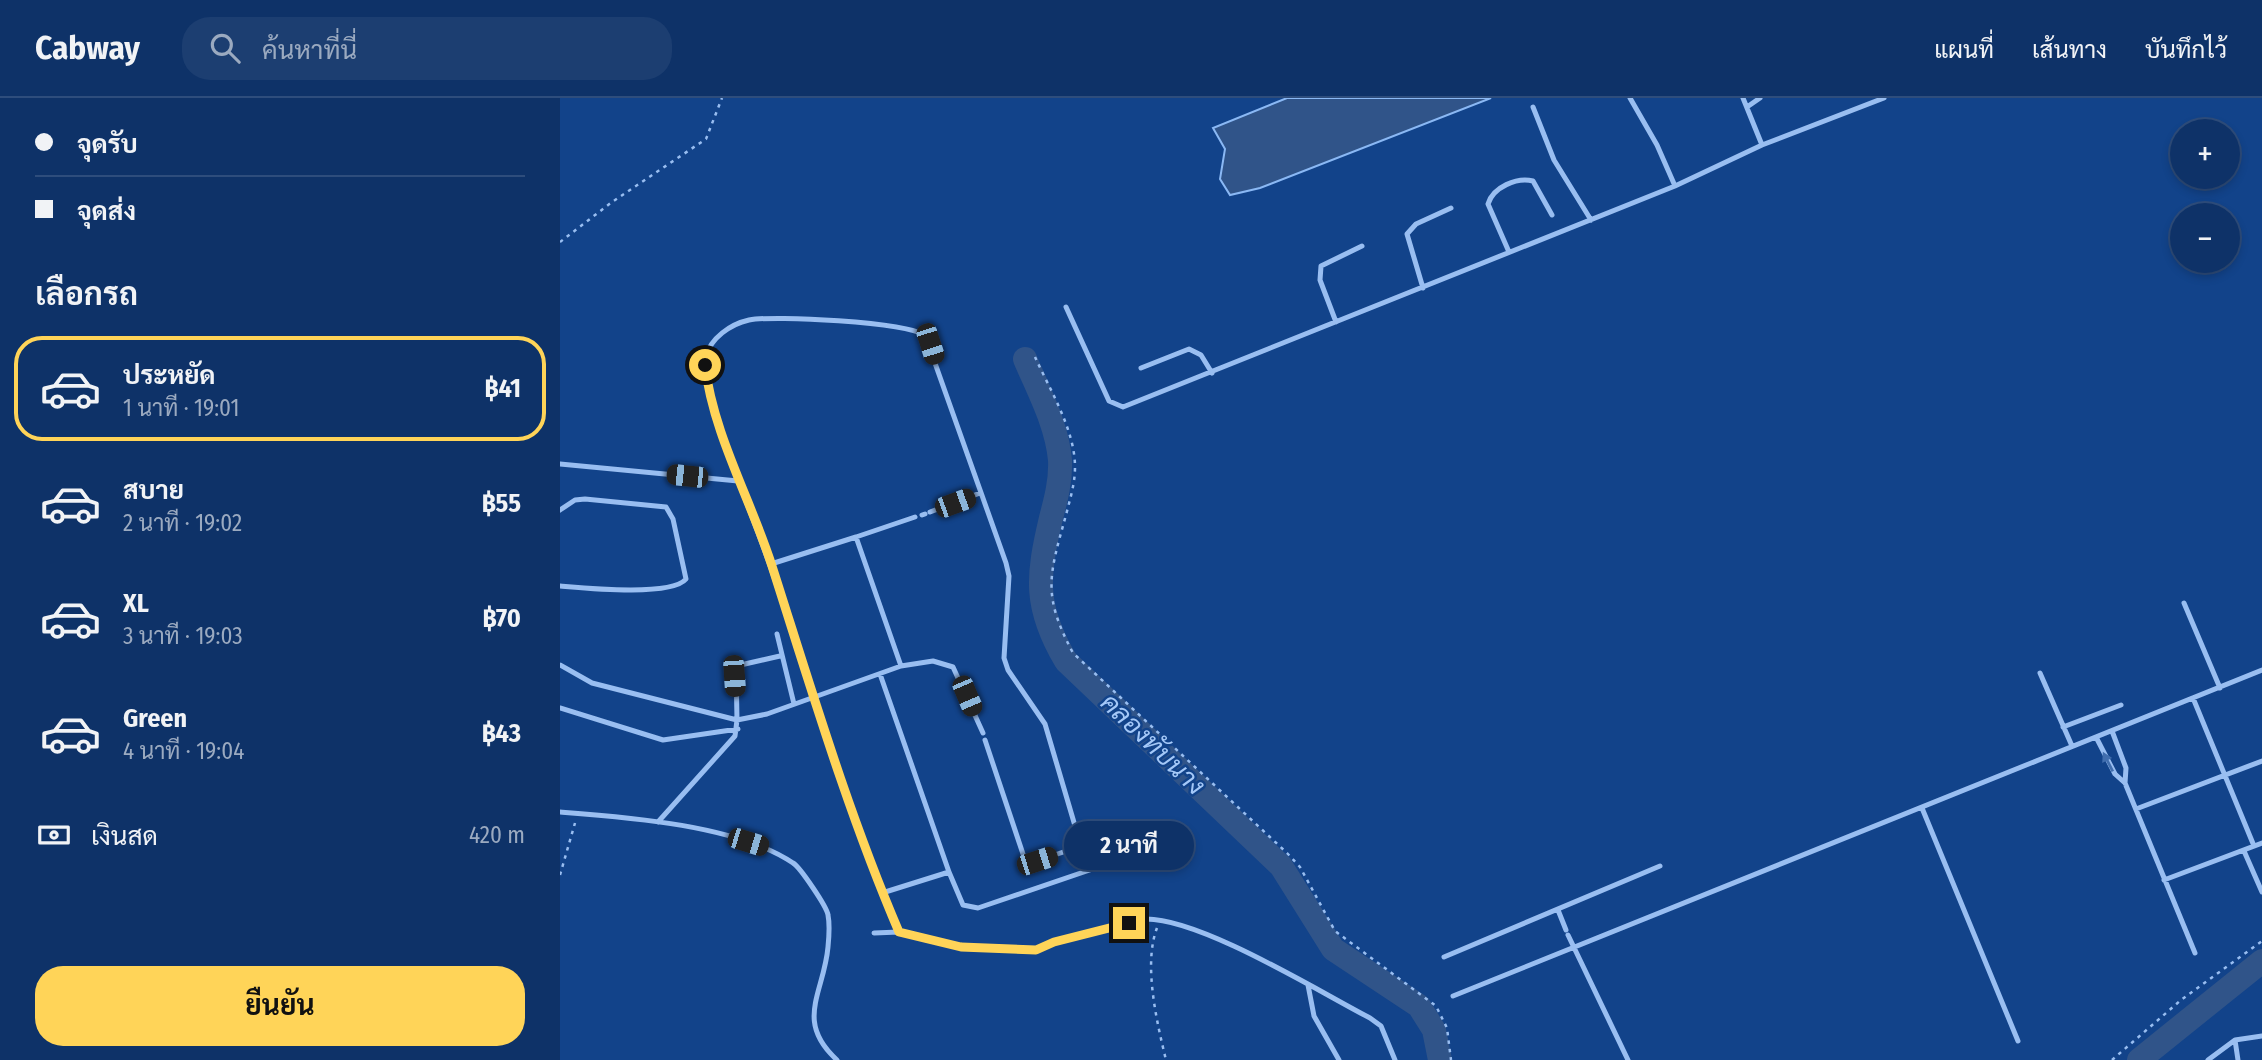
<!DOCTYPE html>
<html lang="th">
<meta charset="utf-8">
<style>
body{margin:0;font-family:"Fira Sans Condensed",Sarabun,sans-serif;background:#1c3e71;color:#f1f3f6;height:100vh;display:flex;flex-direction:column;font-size:26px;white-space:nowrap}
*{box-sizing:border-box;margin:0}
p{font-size:23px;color:#9baac0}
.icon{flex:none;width:38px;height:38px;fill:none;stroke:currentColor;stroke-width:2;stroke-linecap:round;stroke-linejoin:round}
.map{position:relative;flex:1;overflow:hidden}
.side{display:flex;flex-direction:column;background:#0e3268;width:560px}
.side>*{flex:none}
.banner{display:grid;align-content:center;height:154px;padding:0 35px;background:#0e3268}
.controls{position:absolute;left:1610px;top:21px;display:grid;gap:14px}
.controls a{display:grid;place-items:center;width:70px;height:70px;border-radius:50%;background:#0e3268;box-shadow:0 4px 10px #0003,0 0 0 2px #2e4d7c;font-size:35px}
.end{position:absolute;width:32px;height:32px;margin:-16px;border:9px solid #ffd458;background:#111;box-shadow:0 0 0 4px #111}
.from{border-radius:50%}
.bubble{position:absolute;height:49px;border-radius:24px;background:#0e3268;box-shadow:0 4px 10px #0003,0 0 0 2px #2e4d7c;font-size:23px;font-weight:700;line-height:49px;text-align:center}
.car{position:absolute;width:21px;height:42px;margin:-21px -10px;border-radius:9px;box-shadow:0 0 5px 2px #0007;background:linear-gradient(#222 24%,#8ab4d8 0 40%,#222 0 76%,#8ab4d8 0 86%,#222 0)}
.banner b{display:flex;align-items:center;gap:24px;height:66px;font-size:26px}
.banner b+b{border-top:2px solid #2e4d7c}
.banner i{width:18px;height:18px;background:#f1f3f6}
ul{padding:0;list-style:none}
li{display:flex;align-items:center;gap:21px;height:105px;margin:0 14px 10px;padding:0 21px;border:4px solid transparent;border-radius:28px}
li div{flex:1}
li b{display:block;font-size:26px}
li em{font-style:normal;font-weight:700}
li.active{border-color:#ffd458}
li>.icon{width:63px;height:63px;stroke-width:1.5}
h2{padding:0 35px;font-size:32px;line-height:84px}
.pay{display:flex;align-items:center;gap:18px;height:77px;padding:0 35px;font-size:26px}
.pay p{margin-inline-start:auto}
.action{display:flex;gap:14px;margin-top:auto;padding:14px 35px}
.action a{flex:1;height:80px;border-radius:28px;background:#ffd458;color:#111;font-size:28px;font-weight:700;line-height:80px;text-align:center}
header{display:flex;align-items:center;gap:42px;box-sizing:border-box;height:98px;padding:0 35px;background:#0e3268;border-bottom:2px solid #2e4d7c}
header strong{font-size:33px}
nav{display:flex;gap:38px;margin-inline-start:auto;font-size:24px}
.search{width:490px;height:63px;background:#1c3e71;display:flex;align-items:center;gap:18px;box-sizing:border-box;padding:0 24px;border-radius:28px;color:#9baac0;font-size:26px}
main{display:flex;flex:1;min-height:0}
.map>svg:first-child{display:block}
</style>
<header>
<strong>Cabway</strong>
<div class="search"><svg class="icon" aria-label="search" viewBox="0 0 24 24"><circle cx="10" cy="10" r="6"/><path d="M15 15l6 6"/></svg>ค้นหาที่นี่</div>
<nav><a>แผนที่</a><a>เส้นทาง</a><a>บันทึกไว้</a></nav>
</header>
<main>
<section class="side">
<div class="banner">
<b><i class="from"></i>จุดรับ</b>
<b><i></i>จุดส่ง</b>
</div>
<h2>เลือกรถ</h2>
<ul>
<li class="active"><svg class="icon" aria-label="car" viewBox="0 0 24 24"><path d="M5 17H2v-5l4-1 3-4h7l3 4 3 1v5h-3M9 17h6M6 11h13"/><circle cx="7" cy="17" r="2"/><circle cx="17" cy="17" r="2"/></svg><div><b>ประหยัด</b><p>1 นาที · 19:01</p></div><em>฿41</em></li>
<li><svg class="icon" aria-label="car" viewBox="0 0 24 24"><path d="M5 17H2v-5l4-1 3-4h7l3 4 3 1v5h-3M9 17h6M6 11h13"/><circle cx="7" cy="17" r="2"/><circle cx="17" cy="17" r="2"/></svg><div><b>สบาย</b><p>2 นาที · 19:02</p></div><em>฿55</em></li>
<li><svg class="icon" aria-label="car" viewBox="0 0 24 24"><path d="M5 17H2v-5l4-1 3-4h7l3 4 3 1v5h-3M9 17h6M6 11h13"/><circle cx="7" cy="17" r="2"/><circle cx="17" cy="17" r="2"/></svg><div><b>XL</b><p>3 นาที · 19:03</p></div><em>฿70</em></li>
<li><svg class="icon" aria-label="car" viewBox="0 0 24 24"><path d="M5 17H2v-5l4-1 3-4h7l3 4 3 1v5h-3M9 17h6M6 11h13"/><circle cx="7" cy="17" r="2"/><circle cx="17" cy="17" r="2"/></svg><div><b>Green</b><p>4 นาที · 19:04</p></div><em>฿43</em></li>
</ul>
<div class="pay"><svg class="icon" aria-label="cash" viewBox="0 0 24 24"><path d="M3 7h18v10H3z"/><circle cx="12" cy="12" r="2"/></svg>เงินสด<p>420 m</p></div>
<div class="action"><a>ยืนยัน</a></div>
</section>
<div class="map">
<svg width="1702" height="962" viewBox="0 0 1702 962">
<rect width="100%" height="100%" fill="#12438a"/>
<!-- water -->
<path fill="#305489" stroke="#8ab8f4" stroke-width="2" d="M 727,0 L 931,0 L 700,90 L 670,97 L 660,81 L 665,51 L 653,30 Z"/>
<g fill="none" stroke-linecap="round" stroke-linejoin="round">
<!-- river -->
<path stroke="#305489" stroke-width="24" d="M 465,261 C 479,294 497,327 500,362 C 501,382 496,401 491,420 C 477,479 474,509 506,563 L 721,768 L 773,851 L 859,908 L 874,932 L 880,962
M 1579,962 L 1702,863"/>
<!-- path -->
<path stroke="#99bef1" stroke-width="2.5" stroke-dasharray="3.5 5" stroke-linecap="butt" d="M 0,144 L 52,104 L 146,41 L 162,0
M 475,259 C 490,292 515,332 515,369 C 515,386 510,401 506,417 C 489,478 482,497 513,555 L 727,755 L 740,769 L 775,833 L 876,908 L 887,930 L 891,962
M 0,777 L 15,725
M 597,830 C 583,866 597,925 606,962
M 1552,962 L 1621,902 L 1702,843"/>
<!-- lane -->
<path stroke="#99bef1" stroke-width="5" d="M 1070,0 L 1097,47 L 1115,88
M 1183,0 L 1202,47
M 973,9 L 994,62 L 1031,122
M 1187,9 L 1200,0
M 949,154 L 928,106 C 933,89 957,79 973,83 L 992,117
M 863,190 L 847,136 L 856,126 L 891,110
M 506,209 L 549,303 L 563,309 L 1115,88 L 1202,47 L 1324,0
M 776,224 L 760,182 L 761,168 L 802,148
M 581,270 L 629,251 L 641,257 L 652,275
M 0,366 L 178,383 C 238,531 276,687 339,834
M 178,383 C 170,356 141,284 146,259 C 150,240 171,226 189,222 C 215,217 343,224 365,237 L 446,465 L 449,478 L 444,560 L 448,572 L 485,626 L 528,772
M 0,412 L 15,402 L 25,401 L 106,409 L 113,421 L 126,481 C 111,499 24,490 0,488
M 370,414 L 420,395
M 362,417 L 365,416
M 296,439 L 355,419
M 211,466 L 296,439 L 341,568 L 373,563 L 393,569 L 423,635
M 1624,505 L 1660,590
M 217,536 L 234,606
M 0,567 L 32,585 L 177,622 L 176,568 L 220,558
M 1480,575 L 1512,648
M 320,576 L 389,774 L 322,795
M 1633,600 L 1694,748
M 0,610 L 103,642 L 178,631
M 1503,629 L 1561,607
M 1552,633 L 1566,670 L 1565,685
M 1536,639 L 1555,676 L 1565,685 L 1635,855
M 425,642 L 465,762 L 477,763 L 521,748
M 1362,710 L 1458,943
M 1576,711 L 1702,663
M 0,714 C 66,719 177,727 233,765 C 240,769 267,809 268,817 C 270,827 269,839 268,849 C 264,895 234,923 277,962
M 98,724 L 175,638 L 177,622 L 207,616 L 341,568
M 1684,753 L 1702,794
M 389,774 L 403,807 L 418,810 L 556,763
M 1604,782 L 1702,745
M 998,812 L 1006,832
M 314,835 L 339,834 L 401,849 L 476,852 L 494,844 L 585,821 C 640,820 758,893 810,920 L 821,928 L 835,962
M 1008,837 L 1068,962
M 884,859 L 1100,768
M 748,887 L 754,918 L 779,962
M 893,898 L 1702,572
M 1675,942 L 1678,962
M 1648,962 L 1675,942 L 1702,938"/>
</g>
<!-- one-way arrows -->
<defs><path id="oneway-solid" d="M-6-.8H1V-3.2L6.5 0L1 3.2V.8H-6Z" transform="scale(1.75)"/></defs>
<use fill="#416eae" href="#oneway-solid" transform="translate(1548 664) rotate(-117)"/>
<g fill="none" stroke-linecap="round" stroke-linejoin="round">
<!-- route -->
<path stroke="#ffd458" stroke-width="9" d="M 145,267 C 153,336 191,402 212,468 C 251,590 288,715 339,834 L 401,849 L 476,852 L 494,844 L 569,825"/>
</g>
<g text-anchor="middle" stroke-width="5" stroke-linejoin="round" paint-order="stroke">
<!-- water labels -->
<g font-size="26" font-style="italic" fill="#a4c8f8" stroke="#12438a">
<text transform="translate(593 646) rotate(44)" y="9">คลองทับนาง</text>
</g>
</g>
</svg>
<div class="controls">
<a>+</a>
<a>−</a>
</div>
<i class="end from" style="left:145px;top:267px"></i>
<i class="end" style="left:569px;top:825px"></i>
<div class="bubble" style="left:504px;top:723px;width:130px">2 นาที</div>
<i class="car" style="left:370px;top:246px;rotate:162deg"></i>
<i class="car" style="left:127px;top:378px;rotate:276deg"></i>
<i class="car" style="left:395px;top:405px;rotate:70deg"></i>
<i class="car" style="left:174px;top:578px;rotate:176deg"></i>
<i class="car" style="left:407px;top:598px;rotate:157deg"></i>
<i class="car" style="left:188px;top:744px;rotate:107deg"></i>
<i class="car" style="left:477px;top:763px;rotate:72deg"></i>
</div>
</main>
